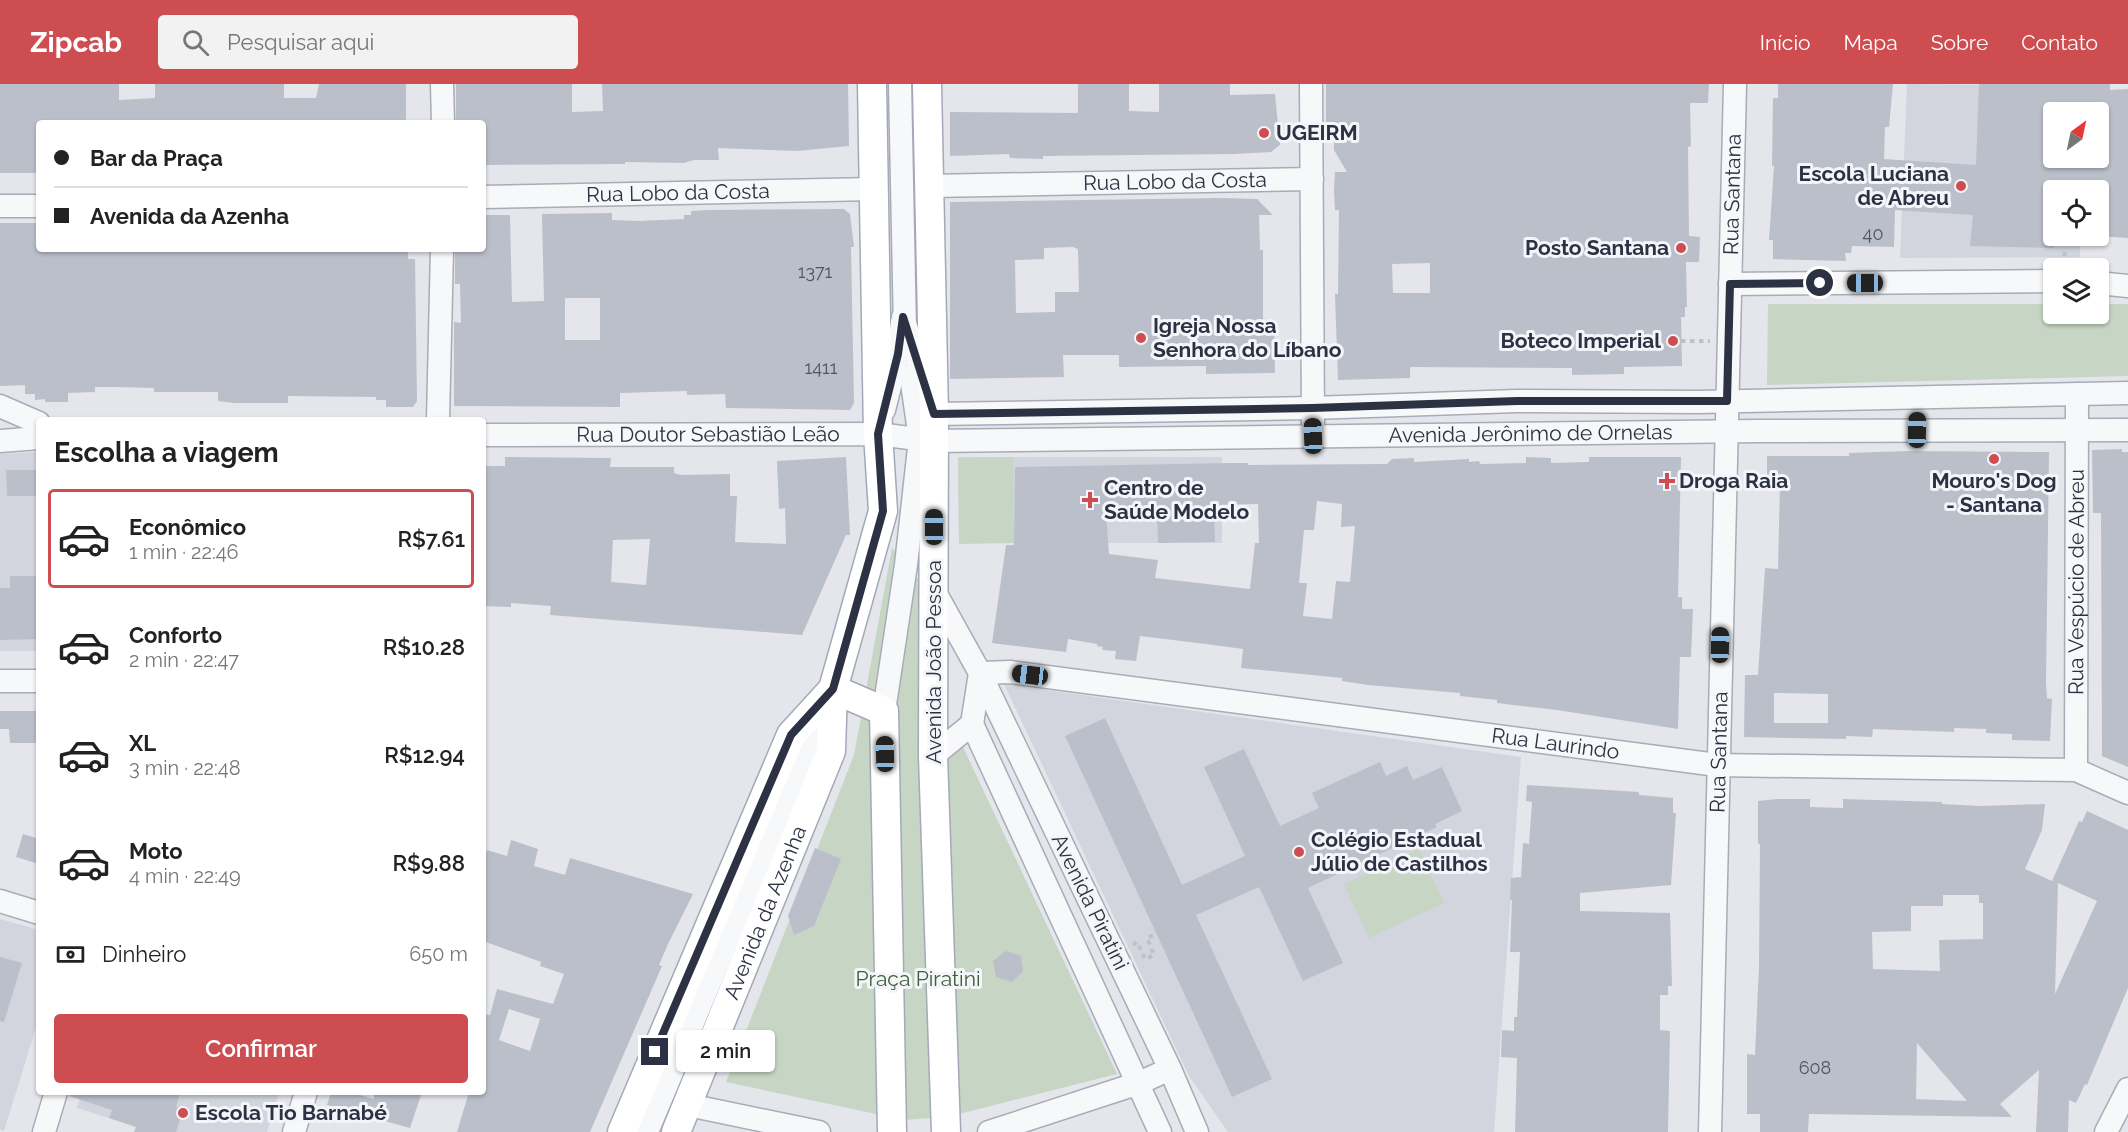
<!DOCTYPE html>
<html lang="pt">
<meta charset="utf-8">
<style>
body{margin:0;font-family:Raleway,sans-serif;background:#f2f2f2;color:#222;height:100vh;display:flex;flex-direction:column;font-size:22px;white-space:nowrap}
*{box-sizing:border-box;margin:0}
p{font-size:20px;color:#767676}
.icon{flex:none;width:33px;height:33px;fill:none;stroke:currentColor;stroke-width:2;stroke-linecap:round;stroke-linejoin:round}
.map{position:relative;flex:1;overflow:hidden}
.panel{position:absolute;left:36px;top:333px;width:450px;height:678px;display:flex;flex-direction:column;background:#fff;border-radius:6px;box-shadow:0 2px 4px #0004}
.panel>*{flex:none}
.banner{position:absolute;left:36px;top:36px;width:450px;height:132px;border-radius:6px;box-shadow:0 2px 4px #0004;display:grid;align-content:center;height:132px;padding:0 18px;background:#fff}
.needle{width:39px;rotate:33deg}
.fabs{position:absolute;left:2043px;top:18px;display:grid;gap:12px}
.fabs a{display:grid;place-items:center;width:66px;height:66px;border-radius:6px;background:#fff;box-shadow:0 2px 4px #0004;font-size:30px}
.end{position:absolute;width:27px;height:27px;margin:-14px;border:8px solid #2c3244;background:#fff;box-shadow:0 0 0 3px #fff}
.from{border-radius:50%}
.bubble{position:absolute;height:42px;border-radius:6px;background:#fff;box-shadow:0 2px 4px #0004;font-size:20px;font-weight:600;line-height:42px;text-align:center}
.car{position:absolute;width:18px;height:36px;margin:-18px -9px;border-radius:8px;box-shadow:0 0 4px 2px #0007;background:linear-gradient(#222 24%,#8ab4d8 0 40%,#222 0 76%,#8ab4d8 0 86%,#222 0)}
.banner b{display:flex;align-items:center;gap:21px;height:57px;font-size:22px}
.banner b+b{border-top:2px solid #e0e0e0}
.banner i{width:15px;height:15px;background:#222}
ul{padding:0;list-style:none}
li{display:flex;align-items:center;gap:18px;height:99px;margin:0 12px 9px;padding:0 6px;border:3px solid transparent;border-radius:6px}
li div{flex:1}
li b{display:block;font-size:22px}
li em{font-style:normal;font-weight:600}
li.active{border-color:#cd4d51}
li>.icon{width:54px;height:54px;stroke-width:1.5}
h2{padding:0 18px;font-size:27px;line-height:72px}
.pay{display:flex;align-items:center;gap:15px;height:66px;padding:0 18px;font-size:22px}
.pay p{margin-inline-start:auto}
.cta{display:flex;gap:12px;margin-top:auto;padding:12px 18px}
.cta a{flex:1;height:69px;border-radius:6px;background:#cd4d51;color:#fff;font-size:24px;font-weight:600;line-height:69px;text-align:center}
header{display:flex;align-items:center;gap:36px;box-sizing:border-box;height:84px;padding:0 30px;background:#cd4d51;color:#fff}
header strong{font-size:28px}
nav{display:flex;gap:33px;margin-inline-start:auto;font-size:21px}
.search{width:420px;height:54px;background:#f2f2f2;display:flex;align-items:center;gap:15px;box-sizing:border-box;padding:0 21px;border-radius:6px;color:#767676;font-size:22px}
.map>svg:first-child{display:block}
</style>
<header>
<strong>Zipcab</strong>
<div class="search"><svg class="icon" aria-label="search" viewBox="0 0 24 24"><circle cx="10" cy="10" r="6"/><path d="M15 15l6 6"/></svg>Pesquisar aqui</div>
<nav><a>Início</a><a>Mapa</a><a>Sobre</a><a>Contato</a></nav>
</header>
<div class="map">
<svg width="2128" height="1048" viewBox="0 0 2128 1048">
<rect width="100%" height="100%" fill="#e4e6ec"/>
<!-- built -->
<path fill="#d2d5dd" d="M 1907,0 L 2084,2 L 2083,28 L 2054,28 L 2054,74 L 2082,74 L 2081,106 L 2054,106 L 2054,152 L 2080,152 L 2080,173 L 1900,174 Z
M 39,368 L 39,567 L 0,567 L 0,370 Z
M 958,373 L 1222,373 L 1222,459 L 959,459 Z
M 1004,600 L 1521,673 L 1494,1048 L 1228,1048 L 1189,992 Z
M 0,835 L 39,846 L 39,934 L 4,1047 L 0,1045 Z
M 82,1008 L 277,1008 L 279,1009 L 267,1048 L 152,1048 L 77,1024 Z"/>
<!-- green -->
<path fill="#c7d5c5" d="M 1768,220 L 2053,220 L 2054,230 L 2098,230 L 2099,220 L 2128,220 L 2128,292 L 1767,301 Z
M 1013,373 L 1014,459 L 959,460 L 958,374 Z
M 892,464 L 920,497 L 933,674 L 963,663 L 1117,990 L 947,1033 L 904,1036 L 726,998 L 854,671 Z
M 1419,765 L 1444,819 L 1369,854 L 1344,800 Z"/>
<!-- building -->
<path fill="#bbbfc9" fill-rule="evenodd" d="M 0,0 L 119,0 L 119,16 L 155,14 L 155,0 L 284,0 L 284,14 L 316,14 L 319,0 L 406,0 L 406,39 L 39,39 L 39,89 L 0,89 Z
M 456,0 L 572,0 L 572,28 L 603,27 L 602,0 L 848,0 L 849,62 L 797,67 L 718,64 L 719,76 L 694,76 L 684,79 L 625,78 L 625,80 L 483,81 L 483,39 L 456,39 Z
M 1078,0 L 1129,0 L 1129,27 L 1159,28 L 1159,0 L 1230,0 L 1230,11 L 1275,10 L 1280,61 L 1271,68 L 1234,70 L 1043,72 L 1043,75 L 1010,74 L 1009,70 L 950,72 L 950,28 L 1078,29 Z
M 1326,0 L 1709,0 L 1708,19 L 1690,19 L 1691,62 L 1688,63 L 1689,152 L 1700,153 L 1699,178 L 1686,178 L 1687,223 L 1685,223 L 1685,233 L 1681,233 L 1682,282 L 1624,283 L 1624,290 L 1572,291 L 1572,284 L 1410,283 L 1410,294 L 1338,296 L 1335,210 L 1338,210 L 1339,126 L 1335,126 L 1334,107 L 1335,88 L 1347,88 L 1334,66 L 1334,50 L 1326,50 ZM 1430,179 L 1430,209 L 1393,209 L 1392,180 Z
M 1778,0 L 1893,0 L 1889,43 L 1885,43 L 1884,75 L 1976,81 L 1979,0 L 2110,0 L 2110,6 L 2128,5 L 2128,154 L 2098,152 L 2098,106 L 2054,106 L 2054,164 L 1970,162 L 1973,131 L 1895,126 L 1894,163 L 1852,162 L 1851,169 L 1845,169 L 1846,177 L 1773,175 L 1773,156 L 1769,156 L 1774,82 L 1772,82 L 1773,14 L 1778,14 ZM 2054,28 L 2098,28 L 2098,74 L 2054,74 Z
M 1223,114 L 1257,115 L 1273,131 L 1259,131 L 1260,166 L 1263,166 L 1263,239 L 1274,239 L 1275,289 L 1206,290 L 1206,282 L 1119,283 L 1119,271 L 1063,271 L 1064,293 L 950,295 L 950,118 ZM 1073,163 L 1078,165 L 1079,208 L 1055,208 L 1055,228 L 1016,229 L 1015,176 L 1044,175 L 1044,164 Z
M 844,125 L 850,130 L 854,163 L 851,163 L 854,319 L 850,326 L 726,324 L 725,310 L 687,311 L 687,307 L 620,309 L 620,323 L 454,322 L 454,238 L 461,239 L 460,200 L 455,200 L 455,165 L 483,165 L 483,131 L 510,131 L 512,218 L 544,217 L 542,130 L 612,129 L 612,136 L 640,137 L 684,135 L 684,131 L 691,131 L 691,127 L 709,126 ZM 565,214 L 600,214 L 600,256 L 565,256 Z
M 0,139 L 39,139 L 39,165 L 408,165 L 408,175 L 415,175 L 417,317 L 413,323 L 386,323 L 386,316 L 376,316 L 376,313 L 288,312 L 288,319 L 234,319 L 218,317 L 218,308 L 154,308 L 154,304 L 116,303 L 95,303 L 95,308 L 68,309 L 68,318 L 45,318 L 45,315 L 35,316 L 35,310 L 25,310 L 25,301 L 0,302 Z
M 2122,365 L 2122,368 L 2128,368 L 2128,683 L 2102,672 L 2101,429 L 2093,429 L 2092,366 Z
M 1909,367 L 2049,368 L 2046,599 L 2047,614 L 2052,615 L 2050,657 L 2012,656 L 2012,650 L 1986,649 L 1986,645 L 1954,644 L 1954,648 L 1873,645 L 1872,653 L 1846,652 L 1846,655 L 1744,653 L 1745,591 L 1758,591 L 1765,484 L 1778,485 L 1780,400 L 1767,400 L 1767,372 L 1849,372 L 1849,369 ZM 1774,609 L 1828,610 L 1828,639 L 1774,639 Z
M 505,373 L 611,374 L 610,383 L 674,383 L 674,389 L 681,391 L 730,390 L 730,412 L 737,412 L 735,458 L 786,460 L 785,424 L 779,425 L 777,377 L 846,373 L 850,451 L 846,451 L 802,551 L 550,531 L 551,522 L 511,519 L 511,523 L 483,522 L 483,382 L 505,382 ZM 650,455 L 646,501 L 611,498 L 613,456 Z
M 1526,373 L 1551,374 L 1551,379 L 1589,378 L 1589,373 L 1681,373 L 1678,513 L 1682,513 L 1682,525 L 1693,525 L 1691,573 L 1680,573 L 1678,645 L 1557,626 L 1497,619 L 1497,616 L 1460,612 L 1460,609 L 1368,601 L 1342,597 L 1342,594 L 1241,584 L 1243,565 L 1206,560 L 1140,552 L 1136,577 L 1115,575 L 1116,567 L 1102,566 L 1103,563 L 1097,562 L 1097,560 L 1068,555 L 1066,568 L 992,559 L 1006,461 L 1014,461 L 1015,383 L 1231,379 L 1248,379 L 1248,381 L 1387,380 L 1392,375 L 1414,374 L 1414,378 L 1469,375 L 1469,378 L 1479,377 L 1480,380 L 1526,379 ZM 1317,417 L 1342,420 L 1341,443 L 1355,442 L 1350,498 L 1336,497 L 1332,535 L 1303,532 L 1307,499 L 1299,499 L 1304,446 L 1314,446 ZM 1258,420 L 1259,459 L 1255,459 L 1250,505 L 1155,494 L 1158,476 L 1109,470 L 1106,429 L 1157,427 L 1158,459 L 1215,458 L 1214,421 Z
M 6,386 L 39,386 L 39,412 L 7,412 Z
M 10,492 L 39,492 L 39,555 L 0,556 L 0,504 L 10,504 Z
M 0,627 L 39,627 L 39,659 L 10,659 L 9,645 L 0,645 Z
M 1105,634 L 1182,801 L 1245,772 L 1204,683 L 1244,665 L 1280,742 L 1319,724 L 1312,709 L 1380,678 L 1386,692 L 1407,682 L 1413,696 L 1442,683 L 1462,727 L 1435,740 L 1437,743 L 1308,804 L 1343,879 L 1303,897 L 1259,803 L 1196,831 L 1272,995 L 1232,1013 L 1065,652 Z
M 1527,701 L 1639,708 L 1639,711 L 1673,714 L 1673,729 L 1676,729 L 1671,801 L 1580,809 L 1580,827 L 1670,829 L 1672,902 L 1668,902 L 1668,911 L 1660,911 L 1660,946 L 1670,947 L 1668,1048 L 1515,1048 L 1517,974 L 1501,973 L 1502,946 L 1514,947 L 1514,933 L 1517,933 L 1520,868 L 1510,868 L 1512,816 L 1510,816 L 1511,794 L 1521,793 L 1523,759 L 1529,760 L 1532,718 L 1526,717 Z
M 1777,715 L 1810,715 L 1810,723 L 1843,724 L 1843,715 L 1942,718 L 1942,720 L 1980,722 L 2045,720 L 2042,746 L 2025,785 L 2052,797 L 2079,737 L 2082,738 L 2087,727 L 2128,746 L 2128,904 L 2087,1001 L 2085,1000 L 2076,1019 L 2069,1016 L 2068,1048 L 2036,1048 L 2039,986 L 2000,1020 L 2012,1033 L 1809,1030 L 1808,1048 L 1760,1048 L 1760,1030 L 1747,1030 L 1747,970 L 1755,971 L 1759,882 L 1760,760 L 1758,760 L 1758,717 ZM 2058,799 L 2097,817 L 2055,910 ZM 1943,811 L 1979,811 L 1979,819 L 1983,819 L 1983,855 L 1939,856 L 1940,887 L 1873,885 L 1872,848 L 1911,847 L 1911,822 L 1943,822 ZM 1917,959 L 1967,1017 L 1916,1015 Z
M 23,750 L 39,755 L 39,780 L 16,773 Z
M 511,756 L 538,765 L 534,782 L 565,791 L 570,774 L 693,810 L 669,858 L 659,881 L 662,882 L 590,1048 L 457,1048 L 469,1008 L 483,1008 L 483,930 L 490,931 L 497,905 L 553,920 L 564,890 L 540,882 L 541,878 L 483,857 L 483,777 L 487,766 L 507,772 ZM 509,925 L 540,935 L 530,967 L 499,956 Z
M 815,764 L 841,775 L 814,842 L 794,851 L 788,832 Z
M 1006,867 L 1021,872 L 1023,887 L 1012,898 L 996,893 L 993,877 Z
M 0,873 L 22,879 L 4,938 L 0,937 Z
M 69,1008 L 180,1008 L 176,1023 L 183,1025 L 176,1048 L 134,1048 L 136,1043 L 109,1034 L 112,1026 L 69,1012 Z
M 331,1008 L 349,1008 L 374,1015 L 374,1008 L 422,1008 L 410,1044 L 327,1021 Z"/>
<g fill="none" stroke-linecap="round" stroke-linejoin="round">
<defs>
<g id="minor">
<path d="M 442,0 L 443,39"/>
<path d="M 900,0 L 905,247"/>
<path d="M 1311,0 L 1313,339"/>
<path id="s1" d="M 929,102 L 1312,95"/>
<path id="s2" d="M 483,113 L 874,105"/>
<path d="M 0,122 L 39,122"/>
<path d="M 2098,199 L 2128,202"/>
<path d="M 1730,200 L 2054,197"/>
<path d="M 903,233 L 934,330 L 1312,324 L 1517,317 L 1699,318 L 2128,309"/>
<path d="M 0,322 L 39,339"/>
<path d="M 884,326 L 898,270 L 902,238"/>
<path d="M 438,336 L 442,165"/>
<path id="s3" d="M 483,351 L 878,350 L 933,357 L 1758,347 L 2128,346"/>
<path d="M 0,357 L 39,354"/>
<path d="M 0,597 L 39,597"/>
<path d="M 972,640 L 1160,1048"/>
<path d="M 886,643 L 884,627 L 906,481 L 920,355 L 911,292"/>
<path d="M 933,672 L 972,640 L 980,589 L 935,508"/>
<path id="s4" d="M 2076,686 L 2077,310"/>
<path d="M 0,817 L 39,829"/>
<path d="M 688,1021 L 819,1048"/>
<path d="M 44,1048 L 56,1008"/>
<path d="M 294,1048 L 306,1008"/>
<path d="M 647,1048 L 829,614"/>
<path d="M 989,1048 L 1139,999 L 1170,985"/>
<path id="s5" d="M 1197,1048 L 1170,985 L 980,589 L 1010,588 L 1717,681 L 2076,686 L 2128,709"/>
<path id="s6" d="M 1710,1048 L 1735,0"/>
<path d="M 2106,1048 L 2128,1005"/>
</g>
<g id="major">
<path d="M 927,0 L 934,330 L 933,672 L 946,1048"/>
<path d="M 833,605 L 884,627 L 892,1048"/>
<path d="M 622,1048 L 791,651 L 833,605"/>
<path id="s7" d="M 676,1048 L 831,667 L 833,605 L 883,427 L 878,350 L 872,0"/>
</g>
</defs>
<!-- minor casing -->
<use href="#minor" stroke="#a9acb6" stroke-width="25"/>
<!-- major casing -->
<use href="#major" stroke="#a3a9b7" stroke-width="31"/>
<!-- path -->
<path stroke="#bec1c7" stroke-width="4" stroke-dasharray="4.5 4.5" stroke-linecap="butt" d="M 2064,181 L 2065,164
M 1681,257 L 1710,257
M 1133,861 L 1137,858 L 1145,875 L 1154,871 L 1147,854 L 1156,850"/>
<!-- minor -->
<use href="#minor" stroke="#f7f8fa" stroke-width="22"/>
<!-- major -->
<use href="#major" stroke="#fff" stroke-width="28"/>
</g>
<g fill="none" stroke-linecap="round" stroke-linejoin="round">
<!-- route -->
<path stroke="#2c3244" stroke-width="8" d="M 655,968 L 791,651 L 833,605 L 883,427 L 878,350 L 898,270 L 903,233 L 934,330 L 1312,324 L 1517,317 L 1727,317 L 1730,200 L 1820,199"/>
</g>
<!-- markers -->
<g fill="#cd4d51" stroke="#f4f5f9" stroke-width="2">
<circle cx="1264" cy="49" r="6"/>
<circle cx="1961" cy="102" r="6"/>
<circle cx="1681" cy="164" r="6"/>
<circle cx="1141" cy="254" r="6"/>
<circle cx="1673" cy="257" r="6"/>
<circle cx="1994" cy="375" r="6"/>
<path d="M1664 388h6v6h6v6h-6v6h-6v-6h-6v-6h6z"/>
<path d="M1087 407h6v6h6v6h-6v6h-6v-6h-6v-6h6z"/>
<circle cx="1299" cy="768" r="6"/>
<circle cx="183" cy="1029" r="6"/>
</g>
<g text-anchor="middle" stroke-width="6" stroke-linejoin="round" paint-order="stroke">
<!-- number labels -->
<g font-size="18" fill="#505565">
<text x="1873" y="156">40</text>
<text x="815" y="194">1371</text>
<text x="821" y="290">1411</text>
<text x="1815" y="990">608</text>
</g>
<!-- poi labels -->
<g font-size="21" font-weight="bold" fill="#2c3244" stroke="#f4f5f9" text-anchor="start">
<text x="1276" y="56">UGEIRM</text>
<text x="1949" y="97" text-anchor="end">Escola Luciana<tspan x="1949" dy="24">de Abreu</tspan></text>
<text x="1669" y="171" text-anchor="end">Posto Santana</text>
<text x="1153" y="249">Igreja Nossa<tspan x="1153" dy="24">Senhora do Líbano</tspan></text>
<text x="1661" y="264" text-anchor="end">Boteco Imperial</text>
<text x="1679" y="404">Droga Raia</text>
<text x="1994" y="404" text-anchor="middle">Mouro's Dog<tspan x="1994" dy="24">- Santana</tspan></text>
<text x="1104" y="411">Centro de<tspan x="1104" dy="24">Saúde Modelo</tspan></text>
<text x="1311" y="763">Colégio Estadual<tspan x="1311" dy="24">Júlio de Castilhos</tspan></text>
<text x="195" y="1036">Escola Tio Barnabé</text>
</g>
<!-- street labels -->
<g font-size="21" fill="#2c3244" stroke="#f4f5f9">
<text dy="7" stroke="none"><textPath href="#s1" startOffset="246">Rua Lobo da Costa</textPath></text>
<text dy="7" stroke="none"><textPath href="#s2" startOffset="195">Rua Lobo da Costa</textPath></text>
<text dy="7" stroke="none"><textPath href="#s6" startOffset="938">Rua Santana</textPath></text>
<text dy="7" stroke="none"><textPath href="#s3" startOffset="225">Rua Doutor Sebastião Leão</textPath></text>
<text dy="7" stroke="none"><textPath href="#s3" startOffset="1048">Avenida Jerônimo de Ornelas</textPath></text>
<text dy="7" stroke="none"><textPath href="#s4" startOffset="188">Rua Vespúcio de Abreu</textPath></text>
<text transform="translate(934 578) rotate(-90)" y="7">Avenida João Pessoa</text>
<text dy="7" stroke="none"><textPath href="#s5" startOffset="1088">Rua Laurindo</textPath></text>
<text dy="7" stroke="none"><textPath href="#s6" startOffset="380">Rua Santana</textPath></text>
<text transform="translate(1090 818) rotate(64)" y="7">Avenida Piratini</text>
<text dy="7" stroke="none"><textPath href="#s7" startOffset="237">Avenida da Azenha</textPath></text>
</g>
<!-- park labels -->
<g font-size="21" fill="#3c5f39" stroke="#f4f5f9">
<text x="918" y="902">Praça Piratini</text>
</g>
</g>
</svg>
<div class="fabs">
<a><svg class="needle" viewBox="-14 -14 28 28"><path d="M0-13l5 13h-10z" fill="#e53935"/><path d="M0 13l5-13h-10z" fill="#767676"/></svg></a>
<a><svg class="icon" aria-label="locate" viewBox="0 0 24 24"><circle cx="12" cy="12" r="6"/><path d="M12 2v4M12 18v4M2 12h4M18 12h4"/></svg></a>
<a><svg class="icon" aria-label="layers" viewBox="0 0 24 24"><path d="M12 4l9 5-9 5-9-5zM3 14l9 5 9-5"/></svg></a>
</div>
<i class="end from" style="left:1820px;top:199px"></i>
<i class="end" style="left:655px;top:968px"></i>
<div class="bubble" style="left:676px;top:946px;width:99px">2 min</div>
<i class="car" style="left:1865px;top:199px;rotate:270deg"></i>
<i class="car" style="left:1917px;top:346px;rotate:1deg"></i>
<i class="car" style="left:1313px;top:352px;rotate:358deg"></i>
<i class="car" style="left:934px;top:443px;rotate:0deg"></i>
<i class="car" style="left:1720px;top:561px;rotate:1deg"></i>
<i class="car" style="left:1030px;top:591px;rotate:277deg"></i>
<i class="car" style="left:885px;top:670px;rotate:359deg"></i>
<div class="banner">
<b><i class="from"></i>Bar da Praça</b>
<b><i></i>Avenida da Azenha</b>
</div>
<section class="panel">
<h2>Escolha a viagem</h2>
<ul>
<li class="active"><svg class="icon" aria-label="car" viewBox="0 0 24 24"><path d="M5 17H2v-5l4-1 3-4h7l3 4 3 1v5h-3M9 17h6M6 11h13"/><circle cx="7" cy="17" r="2"/><circle cx="17" cy="17" r="2"/></svg><div><b>Econômico</b><p>1 min · 22:46</p></div><em>R$7.61</em></li>
<li><svg class="icon" aria-label="car" viewBox="0 0 24 24"><path d="M5 17H2v-5l4-1 3-4h7l3 4 3 1v5h-3M9 17h6M6 11h13"/><circle cx="7" cy="17" r="2"/><circle cx="17" cy="17" r="2"/></svg><div><b>Conforto</b><p>2 min · 22:47</p></div><em>R$10.28</em></li>
<li><svg class="icon" aria-label="car" viewBox="0 0 24 24"><path d="M5 17H2v-5l4-1 3-4h7l3 4 3 1v5h-3M9 17h6M6 11h13"/><circle cx="7" cy="17" r="2"/><circle cx="17" cy="17" r="2"/></svg><div><b>XL</b><p>3 min · 22:48</p></div><em>R$12.94</em></li>
<li><svg class="icon" aria-label="car" viewBox="0 0 24 24"><path d="M5 17H2v-5l4-1 3-4h7l3 4 3 1v5h-3M9 17h6M6 11h13"/><circle cx="7" cy="17" r="2"/><circle cx="17" cy="17" r="2"/></svg><div><b>Moto</b><p>4 min · 22:49</p></div><em>R$9.88</em></li>
</ul>
<div class="pay"><svg class="icon" aria-label="cash" viewBox="0 0 24 24"><path d="M3 7h18v10H3z"/><circle cx="12" cy="12" r="2"/></svg>Dinheiro<p>650 m</p></div>
<div class="cta"><a>Confirmar</a></div>
</section>
</div>
